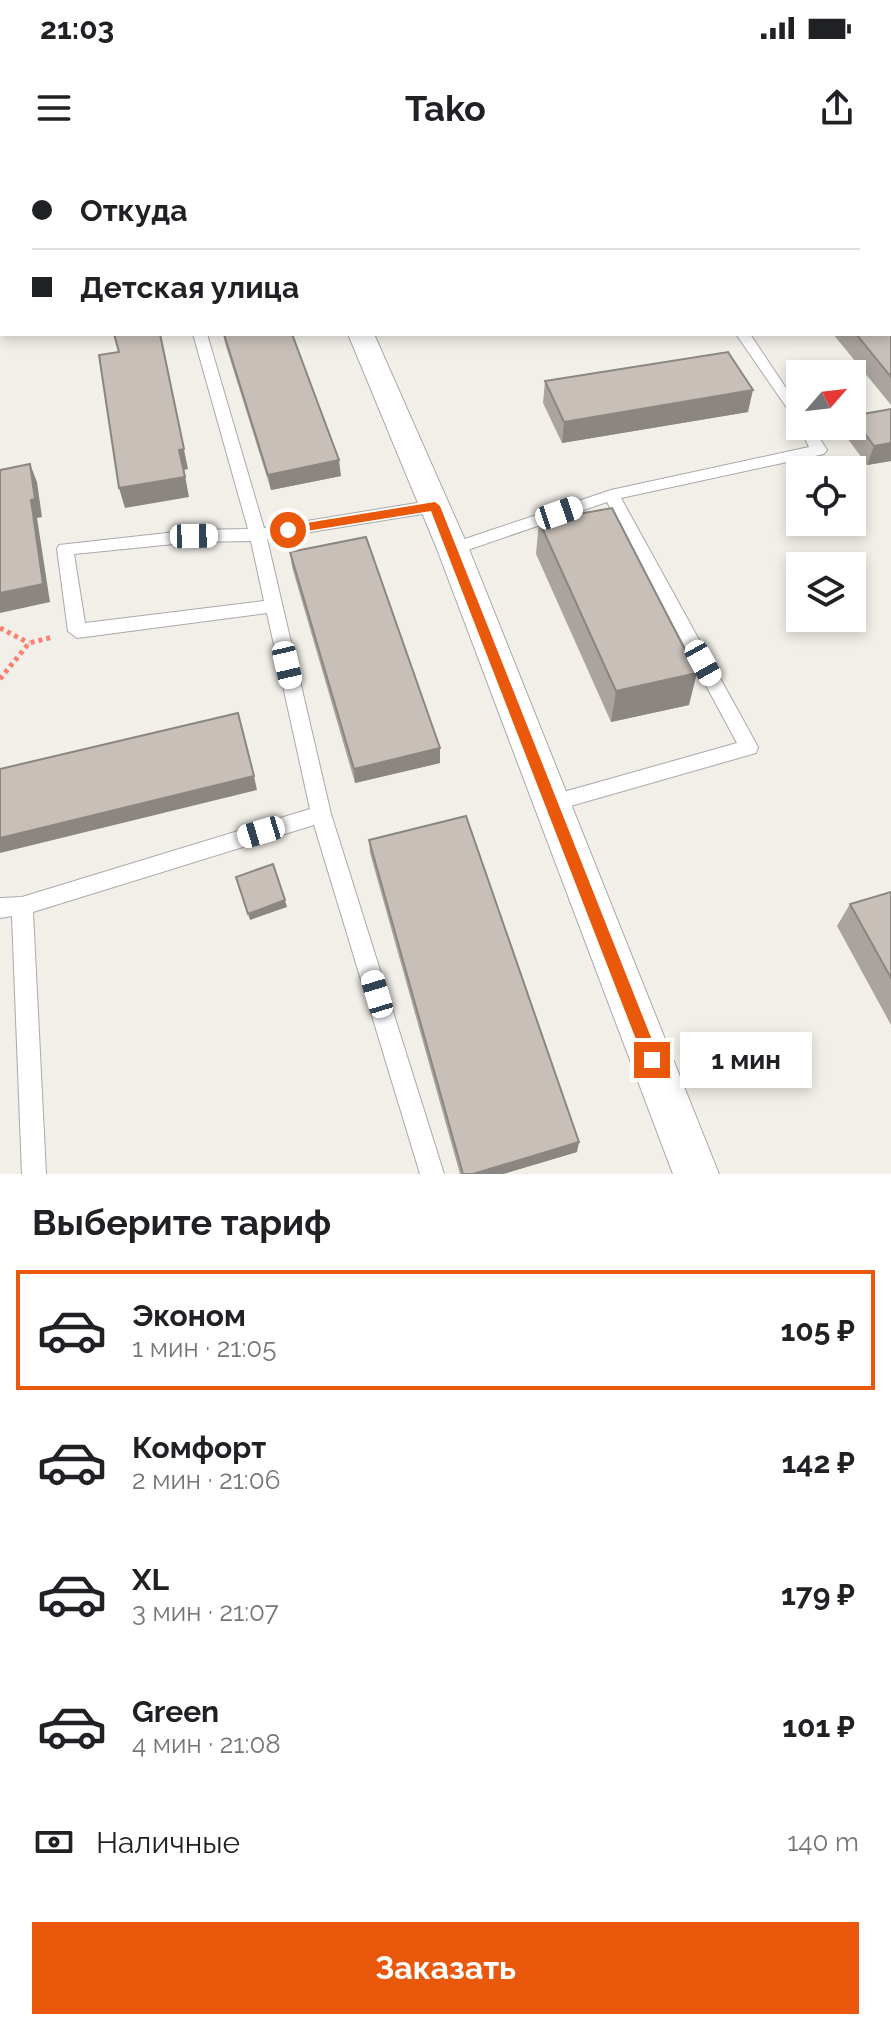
<!DOCTYPE html>
<html lang="ru">
<meta charset="utf-8">
<style>
body{margin:0;font-family:Raleway,sans-serif;background:#f2f2f2;color:#202124;height:100vh;display:flex;flex-direction:column;font-size:30px;white-space:nowrap}
*{box-sizing:border-box;margin:0}
p{font-size:26px;color:#757577}
.icon{flex:none;width:44px;height:44px;fill:none;stroke:currentColor;stroke-width:2;stroke-linecap:round;stroke-linejoin:round}
.map{position:relative;height:1014px;overflow:hidden}
.panel{display:flex;flex-direction:column;background:#fff;flex:1}
.panel>*{flex:none}
.guide{position:absolute;left:0px;top:0px;width:892px;height:176px;box-shadow:0 4px 12px #0003;display:grid;align-content:center;height:176px;padding:0 32px;background:#fff}
.needle{width:52px;rotate:62deg}
.tools{position:absolute;left:786px;top:200px;display:grid;gap:16px}
.tools a{display:grid;place-items:center;width:80px;height:80px;border-radius:0px;background:#fff;box-shadow:0 4px 12px #0003;font-size:40px}
.end{position:absolute;width:36px;height:36px;margin:-18px;border:10px solid #ea580c;background:#fff;box-shadow:0 0 0 4px #fff}
.from{border-radius:50%}
.bubble{position:absolute;height:56px;border-radius:0px;background:#fff;box-shadow:0 4px 12px #0003;font-size:26px;font-weight:700;line-height:56px;text-align:center}
.car{position:absolute;width:24px;height:48px;margin:-24px -12px;border-radius:10px;box-shadow:0 0 6px 2px #0007;background:linear-gradient(#fff 24%,#345 0 40%,#fff 0 76%,#345 0 86%,#fff 0)}
.guide b{display:flex;align-items:center;gap:28px;height:76px;font-size:30px}
.guide b+b{border-top:2px solid #e0e0e0}
.guide i{width:20px;height:20px;background:#202124}
ul{padding:0;list-style:none}
li{display:flex;align-items:center;gap:24px;height:120px;margin:0 16px 12px;padding:0 16px;border:4px solid transparent;border-radius:0px}
li div{flex:1}
li b{display:block;font-size:30px}
li em{font-style:normal;font-weight:700}
li.selected{border-color:#ea580c}
li>.icon{width:72px;height:72px;stroke-width:1.5}
h2{padding:0 32px;font-size:36px;line-height:96px}
.pay{display:flex;align-items:center;gap:20px;height:88px;padding:0 32px;font-size:30px}
.pay p{margin-inline-start:auto}
.button{display:flex;gap:16px;margin-top:auto;padding:16px 32px}
.button a{flex:1;height:92px;border-radius:0px;background:#ea580c;color:#fff;font-size:32px;font-weight:700;line-height:92px;text-align:center}
.status{display:flex;justify-content:space-between;align-items:center;height:56px;padding:0 40px;background:#fff;direction:ltr}
.status svg{height:22px;fill:currentColor}
header{display:flex;justify-content:space-between;align-items:center;height:104px;padding:0 32px;background:#fff;font-size:36px;font-weight:700}
.map>svg:first-child{display:block}
</style>
<div class="status"><b>21:03</b><svg viewBox="0 0 49 12"><path d="M0 12V9h3v3zM5 12V6h3v6zM10 12V3h3v9zM15 12V0h3v12zM26 1h20v11H26zM47 4h2v5h-2z"/></svg></div>
<header><svg class="icon" aria-label="menu" viewBox="0 0 24 24"><path d="M4 6h16M4 12h16M4 18h16"/></svg>Tako<svg class="icon" aria-label="share" viewBox="0 0 24 24"><path d="M12 15V3M7 8l5-5 5 5M5 13v7h14v-7"/></svg></header>
<div class="map">
<svg width="891" height="1014" viewBox="0 0 891 1014">
<rect width="100%" height="100%" fill="#f2efe9"/>
<g fill="none" stroke-linecap="round" stroke-linejoin="round">
<defs>
<path id="lane" d="M 146,0 L 158,0 L 158,2 L 146,2 Z
M 419,0 L 431,0 L 432,2 L 420,2 Z
M 2,3 L 2,11 L 0,12 L 0,4 Z
M 193,174 L 207,174 L 264,368 L 435,340 L 443,346 L 435,352 L 267,379 L 331,654 L 444,1014 L 420,1014 L 314,665 L 33,752 L 46,1014 L 22,1014 L 12,756 L 0,758 L 0,738 L 22,737 L 310,649 L 267,453 L 77,478 L 68,471 L 57,389 L 59,385 L 194,370 L 248,369 ZM 251,381 L 264,441 L 85,463 L 74,394 L 194,382 Z
M 736,174 L 750,174 L 800,249 L 800,266 L 812,266 L 827,290 L 824,294 L 621,338 L 758,587 L 756,593 L 553,651 L 546,649 L 543,643 L 546,637 L 553,635 L 737,583 L 607,342 L 453,395 L 445,389 L 447,385 L 611,330 L 809,287 L 798,264 Z"/>
<path id="street" d="M 275,0 L 297,0 L 298,2 L 276,2 Z
M 348,174 L 374,174 L 469,389 L 719,1014 L 673,1014 L 437,389 Z"/>
</defs>
<!-- lane casing -->
<use href="#lane" stroke="#a9a9a9" stroke-width="2"/>
<!-- street casing -->
<use href="#street" stroke="#a9a9a9" stroke-width="2"/>
<!-- path -->
<path stroke="#fa8072" stroke-width="5" stroke-dasharray="4 4" stroke-linecap="butt" d="M 0,468 L 29,483
M 0,519 L 29,483 L 53,477"/>
<!-- lane -->
<use href="#lane" fill="#fff" fill-rule="evenodd"/>
<!-- street -->
<use href="#street" fill="#fff" fill-rule="evenodd"/>
</g>
<!-- wall -->
<path fill="#aba49e" d="M 891,121 L 891,245 L 833,174 L 890,174 Z
M 223,174 L 292,174 L 341,316 L 271,330 L 225,183 Z
M 545,221 L 748,252 L 562,283 L 543,243 Z
M 891,249 L 891,301 L 867,305 L 845,275 L 848,266 L 852,266 L 852,256 Z
M 539,361 L 689,545 L 611,562 L 536,394 Z
M 290,392 L 440,603 L 355,623 L 292,407 Z
M 369,680 L 577,992 L 503,1014 L 460,1014 L 370,693 Z
M 891,732 L 891,865 L 837,766 L 850,744 Z"/>
<!-- shaded-wall -->
<path fill="#8b8681" d="M 688,0 L 716,0 L 704,2 L 688,2 Z
M 161,177 L 188,309 L 184,310 L 189,337 L 125,348 L 119,328 Z
M 753,230 L 748,252 L 562,283 L 564,262 Z
M 891,283 L 891,301 L 867,305 L 874,286 Z
M 339,300 L 341,316 L 271,330 L 268,315 Z
M 30,304 L 37,322 L 42,357 L 37,358 L 50,442 L 0,453 L 0,433 Z
M 697,513 L 689,545 L 611,562 L 616,531 Z
M 440,588 L 440,603 L 355,623 L 354,609 Z
M 254,616 L 257,630 L 0,693 L 0,678 Z
M 285,740 L 287,747 L 250,760 L 248,754 Z
M 579,982 L 577,992 L 503,1014 L 473,1014 Z"/>
<!-- building -->
<path fill="#c7bfb8" stroke="#8b8681" stroke-width="2" d="M 72,0 L 111,0 L 112,2 L 72,2 Z
M 181,0 L 238,0 L 239,2 L 181,2 Z
M 357,0 L 413,0 L 414,2 L 358,2 Z
M 890,119 L 891,121 L 891,217 L 856,174 L 890,174 Z
M 114,174 L 160,174 L 184,289 L 179,290 L 185,317 L 119,328 L 99,195 L 119,192 Z
M 224,174 L 292,174 L 339,300 L 268,315 Z
M 728,192 L 753,230 L 564,262 L 545,221 Z
M 891,249 L 891,283 L 874,286 L 852,256 Z
M 30,304 L 35,339 L 31,340 L 43,424 L 0,433 L 0,310 Z
M 612,348 L 697,513 L 616,531 L 539,361 Z
M 366,377 L 440,588 L 354,609 L 290,392 Z
M 238,553 L 254,616 L 0,678 L 0,609 Z
M 466,656 L 579,982 L 473,1014 L 463,1014 L 369,680 Z
M 273,704 L 285,740 L 248,754 L 236,717 Z
M 891,732 L 891,818 L 850,744 Z"/>
<!-- route -->
<path fill="#ea580c" d="M 435,342 L 440,346 L 660,900 L 658,905 L 652,908 L 646,905 L 644,900 L 431,351 L 288,374 L 282,370 L 288,366 Z"/>
</svg>
<div class="tools">
<a><svg class="needle" viewBox="-14 -14 28 28"><path d="M0-13l5 13h-10z" fill="#e53935"/><path d="M0 13l5-13h-10z" fill="#757577"/></svg></a>
<a><svg class="icon" aria-label="locate" viewBox="0 0 24 24"><circle cx="12" cy="12" r="6"/><path d="M12 2v4M12 18v4M2 12h4M18 12h4"/></svg></a>
<a><svg class="icon" aria-label="layers" viewBox="0 0 24 24"><path d="M12 4l9 5-9 5-9-5zM3 14l9 5 9-5"/></svg></a>
</div>
<i class="end from" style="left:288px;top:370px"></i>
<i class="end" style="left:652px;top:900px"></i>
<div class="bubble" style="left:680px;top:872px;width:132px">1 мин</div>
<i class="car" style="left:559px;top:353px;rotate:71deg"></i>
<i class="car" style="left:194px;top:376px;rotate:89deg"></i>
<i class="car" style="left:703px;top:503px;rotate:151deg"></i>
<i class="car" style="left:287px;top:505px;rotate:167deg"></i>
<i class="car" style="left:261px;top:672px;rotate:253deg"></i>
<i class="car" style="left:377px;top:834px;rotate:343deg"></i>
<div class="guide">
<b><i class="from"></i>Откуда</b>
<b><i></i>Детская улица</b>
</div>
</div>
<section class="panel">
<h2>Выберите тариф</h2>
<ul>
<li class="selected"><svg class="icon" aria-label="car" viewBox="0 0 24 24"><path d="M5 17H2v-5l4-1 3-4h7l3 4 3 1v5h-3M9 17h6M6 11h13"/><circle cx="7" cy="17" r="2"/><circle cx="17" cy="17" r="2"/></svg><div><b>Эконом</b><p>1 мин · 21:05</p></div><em>105 ₽</em></li>
<li><svg class="icon" aria-label="car" viewBox="0 0 24 24"><path d="M5 17H2v-5l4-1 3-4h7l3 4 3 1v5h-3M9 17h6M6 11h13"/><circle cx="7" cy="17" r="2"/><circle cx="17" cy="17" r="2"/></svg><div><b>Комфорт</b><p>2 мин · 21:06</p></div><em>142 ₽</em></li>
<li><svg class="icon" aria-label="car" viewBox="0 0 24 24"><path d="M5 17H2v-5l4-1 3-4h7l3 4 3 1v5h-3M9 17h6M6 11h13"/><circle cx="7" cy="17" r="2"/><circle cx="17" cy="17" r="2"/></svg><div><b>XL</b><p>3 мин · 21:07</p></div><em>179 ₽</em></li>
<li><svg class="icon" aria-label="car" viewBox="0 0 24 24"><path d="M5 17H2v-5l4-1 3-4h7l3 4 3 1v5h-3M9 17h6M6 11h13"/><circle cx="7" cy="17" r="2"/><circle cx="17" cy="17" r="2"/></svg><div><b>Green</b><p>4 мин · 21:08</p></div><em>101 ₽</em></li>
</ul>
<div class="pay"><svg class="icon" aria-label="cash" viewBox="0 0 24 24"><path d="M3 7h18v10H3z"/><circle cx="12" cy="12" r="2"/></svg>Наличные<p>140 m</p></div>
<div class="button"><a>Заказать</a></div>
</section>
